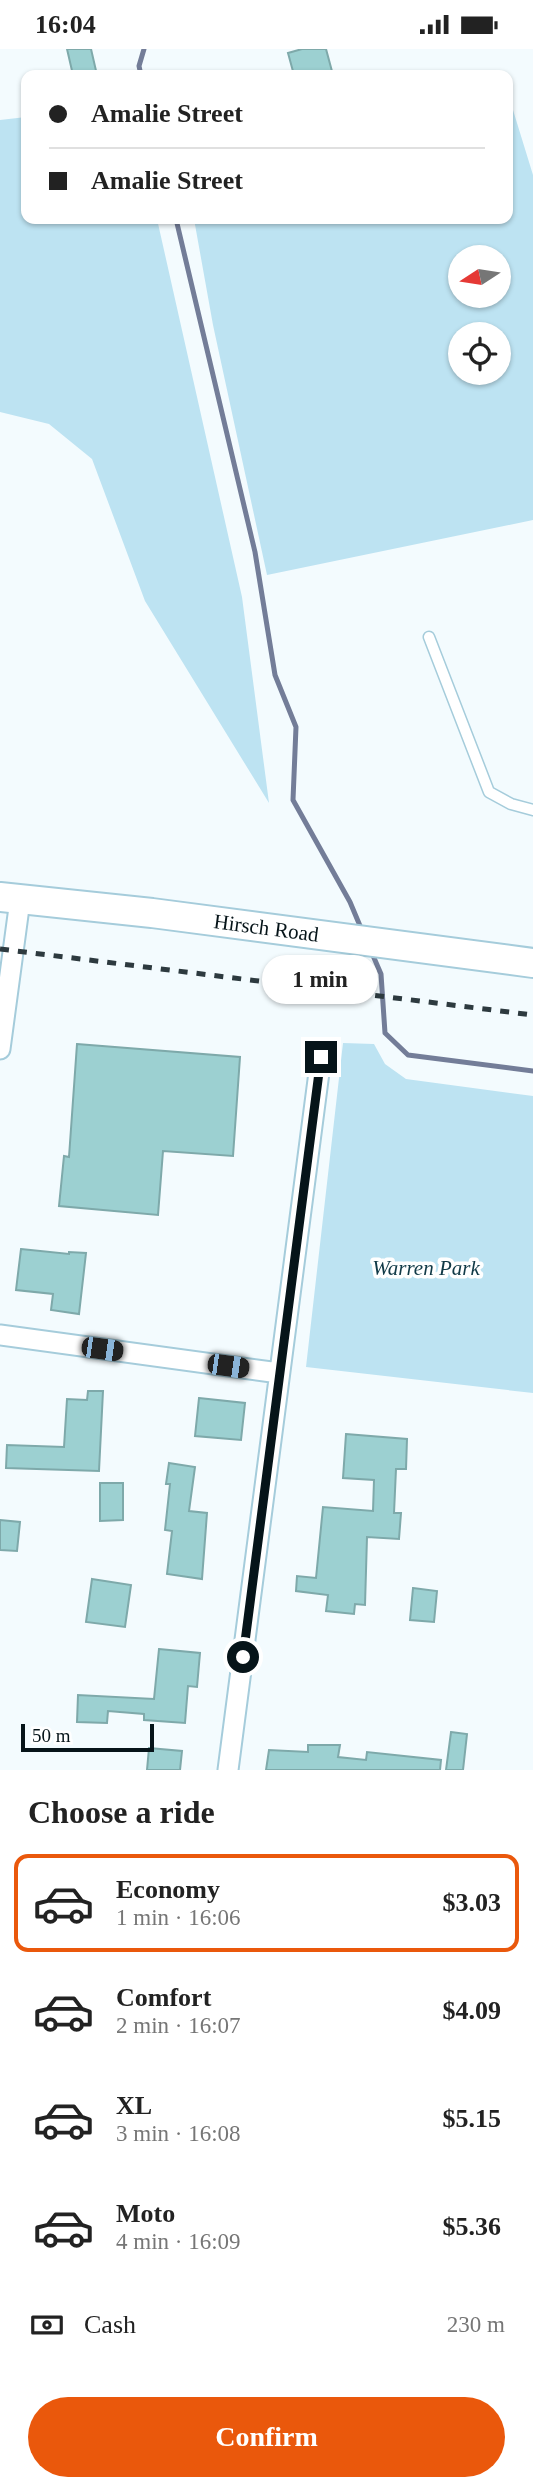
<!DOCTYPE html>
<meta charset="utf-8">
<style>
body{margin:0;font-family:Georgia,serif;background:#f6f6f6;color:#222;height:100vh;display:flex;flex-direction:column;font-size:26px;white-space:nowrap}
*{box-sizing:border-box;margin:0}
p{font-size:23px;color:#767676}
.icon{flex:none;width:38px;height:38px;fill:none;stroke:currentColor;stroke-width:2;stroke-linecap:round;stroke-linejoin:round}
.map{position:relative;height:1721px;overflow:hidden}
.details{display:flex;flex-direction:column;background:#fff;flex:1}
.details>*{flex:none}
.top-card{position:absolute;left:21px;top:21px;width:492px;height:154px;border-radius:14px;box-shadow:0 2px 5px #0004;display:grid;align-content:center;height:154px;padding:0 28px;background:#fff}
.needle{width:46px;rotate:258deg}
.tools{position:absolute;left:448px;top:196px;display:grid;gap:14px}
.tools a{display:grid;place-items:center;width:63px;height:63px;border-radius:50%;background:#fff;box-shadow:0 2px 5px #0004;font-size:35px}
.scale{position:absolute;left:21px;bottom:18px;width:133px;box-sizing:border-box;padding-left:7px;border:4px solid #061419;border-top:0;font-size:19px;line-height:24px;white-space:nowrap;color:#061419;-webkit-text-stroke:5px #fff;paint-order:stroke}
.end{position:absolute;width:32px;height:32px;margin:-16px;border:9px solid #061419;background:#fff;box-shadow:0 0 0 4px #fff}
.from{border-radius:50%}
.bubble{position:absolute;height:49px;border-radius:24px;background:#fff;box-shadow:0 2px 5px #0004;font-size:23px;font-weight:700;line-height:49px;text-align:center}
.car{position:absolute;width:21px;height:42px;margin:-21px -10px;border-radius:9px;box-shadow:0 0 5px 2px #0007;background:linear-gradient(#222 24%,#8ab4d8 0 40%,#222 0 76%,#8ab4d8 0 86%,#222 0)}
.top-card b{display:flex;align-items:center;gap:24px;height:66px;font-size:26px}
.top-card b+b{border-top:2px solid #e0e0e0}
.top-card i{width:18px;height:18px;background:#222}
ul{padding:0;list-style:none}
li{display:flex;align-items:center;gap:21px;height:98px;margin:0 14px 10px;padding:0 14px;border:4px solid transparent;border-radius:14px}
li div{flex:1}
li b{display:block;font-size:26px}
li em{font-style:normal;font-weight:700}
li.selected{border-color:#ea580c}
li>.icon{width:63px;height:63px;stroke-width:1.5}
h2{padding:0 28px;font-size:32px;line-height:84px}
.pay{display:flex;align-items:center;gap:18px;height:77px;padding:0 28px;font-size:26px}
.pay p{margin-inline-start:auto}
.cta{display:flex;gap:14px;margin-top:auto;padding:14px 28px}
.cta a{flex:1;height:80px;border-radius:42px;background:#ea580c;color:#fff;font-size:28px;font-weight:700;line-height:80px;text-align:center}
.status{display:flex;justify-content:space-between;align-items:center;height:49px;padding:0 35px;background:#fff;direction:ltr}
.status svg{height:19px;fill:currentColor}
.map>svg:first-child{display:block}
</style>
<div class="status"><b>16:04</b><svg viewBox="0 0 49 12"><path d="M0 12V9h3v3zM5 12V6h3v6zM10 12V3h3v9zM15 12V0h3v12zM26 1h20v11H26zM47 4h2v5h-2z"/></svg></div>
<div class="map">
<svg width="533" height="1721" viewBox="0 0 533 1721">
<rect width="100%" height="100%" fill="#f3fbfe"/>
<!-- green -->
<path fill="#bde3f2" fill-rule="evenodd" d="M 508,61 L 513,61 L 533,126 L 533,471 L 267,526 L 213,276 L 194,170 L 508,170 ZM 499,208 L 499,247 L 460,247 L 460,208 ZM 499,285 L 499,324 L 460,324 L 460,285 Z
M 26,68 L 26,170 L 157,170 L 242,548 L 269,754 L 145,552 L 92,410 L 49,375 L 0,363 L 0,71 Z
M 343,994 L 374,995 L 385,1015 L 406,1030 L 533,1047 L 533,1344 L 306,1318 Z"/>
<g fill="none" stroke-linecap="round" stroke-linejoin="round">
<!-- stream -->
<path stroke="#737d98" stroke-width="5" d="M 141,26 L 139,17 L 144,0
M 176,170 L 255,503 L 275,626 L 296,678 L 293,751 L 350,853 L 363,884
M 371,902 L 381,925 L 385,984 L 408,1006 L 533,1022"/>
</g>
<!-- building -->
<path fill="#9cd0d1" stroke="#7ea9aa" stroke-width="2" d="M 67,0 L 91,0 L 97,26 L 73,26 Z
M 302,0 L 326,0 L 333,26 L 294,26 L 288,4 Z
M 77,995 L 240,1008 L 233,1107 L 163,1102 L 158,1166 L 59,1157 L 64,1107 L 69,1108 Z
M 21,1200 L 69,1205 L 69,1203 L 86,1204 L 79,1265 L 51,1261 L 53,1245 L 16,1241 Z
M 88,1342 L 103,1342 L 99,1422 L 6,1419 L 7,1396 L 64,1398 L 67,1350 L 87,1351 Z
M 199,1349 L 245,1354 L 241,1391 L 195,1387 Z
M 346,1385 L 407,1390 L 406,1420 L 396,1420 L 394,1464 L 401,1464 L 399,1490 L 367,1488 L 365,1556 L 355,1555 L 354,1565 L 326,1562 L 328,1546 L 296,1542 L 297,1527 L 316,1529 L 323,1458 L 373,1462 L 374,1431 L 343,1429 Z
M 169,1414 L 195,1418 L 189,1462 L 207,1464 L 202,1530 L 167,1525 L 172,1482 L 165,1481 L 170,1435 L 166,1435 Z
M 100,1434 L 123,1434 L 123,1471 L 100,1472 Z
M 0,1471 L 20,1473 L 17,1502 L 0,1501 Z
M 92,1530 L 131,1536 L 125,1578 L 86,1573 Z
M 413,1539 L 437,1542 L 434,1573 L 410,1571 Z
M 159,1600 L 200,1604 L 197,1638 L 188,1637 L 185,1674 L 144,1671 L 144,1665 L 108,1662 L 107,1674 L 77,1673 L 78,1646 L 154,1650 Z
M 451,1683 L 467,1685 L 463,1721 L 446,1721 Z
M 308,1696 L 340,1696 L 338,1708 L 366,1711 L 367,1703 L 441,1711 L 440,1721 L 266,1721 L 269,1701 L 308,1703 Z
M 149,1699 L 182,1702 L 180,1721 L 147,1721 Z"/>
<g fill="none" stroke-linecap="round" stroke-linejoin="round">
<defs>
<path id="service" d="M 429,588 L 489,743 L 511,755 L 533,761"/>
<path id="minor" d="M 0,1000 L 20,851
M 0,1286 L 279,1324
M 228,1721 L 321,1008"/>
<g id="secondary">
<path id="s1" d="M 0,848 L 152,864 L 533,914"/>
</g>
</defs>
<!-- service casing -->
<use href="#service" stroke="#a5ccdb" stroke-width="13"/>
<!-- minor casing -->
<use href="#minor" stroke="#a5ccdb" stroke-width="23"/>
<!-- secondary casing -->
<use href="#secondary" stroke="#a5ccdb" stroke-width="32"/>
<!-- service -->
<use href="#service" stroke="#fff" stroke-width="10"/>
<!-- minor -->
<use href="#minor" stroke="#fff" stroke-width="19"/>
<!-- secondary -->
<use href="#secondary" stroke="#fff" stroke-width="28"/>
<!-- rail -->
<path stroke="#2d3a3f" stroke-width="5" stroke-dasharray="9 9" stroke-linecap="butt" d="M 0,900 L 533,966"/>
</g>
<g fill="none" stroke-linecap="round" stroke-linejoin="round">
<!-- route -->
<path stroke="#061419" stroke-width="9" d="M 243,1608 L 321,1008"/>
</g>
<g text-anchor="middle" stroke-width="7" stroke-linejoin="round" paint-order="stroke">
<!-- street labels -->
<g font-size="21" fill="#061419" stroke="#fff">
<text dy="7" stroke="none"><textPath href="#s1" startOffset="268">Hirsch Road</textPath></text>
</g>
<!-- park labels -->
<g font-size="21" font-style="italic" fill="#113a47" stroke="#fff">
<text x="426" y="1226">Warren Park</text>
</g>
</g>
</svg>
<div class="tools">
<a><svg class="needle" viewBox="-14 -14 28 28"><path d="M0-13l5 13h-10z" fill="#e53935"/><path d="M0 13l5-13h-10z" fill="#767676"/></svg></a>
<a><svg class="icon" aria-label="locate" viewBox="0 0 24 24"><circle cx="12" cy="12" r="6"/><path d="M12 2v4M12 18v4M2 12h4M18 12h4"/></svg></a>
</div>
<div class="scale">50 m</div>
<i class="end from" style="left:243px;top:1608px"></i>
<i class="end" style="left:321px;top:1008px"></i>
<div class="bubble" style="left:262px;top:906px;width:116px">1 min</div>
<i class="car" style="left:102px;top:1300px;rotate:98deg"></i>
<i class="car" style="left:228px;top:1317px;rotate:98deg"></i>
<div class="top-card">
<b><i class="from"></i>Amalie Street</b>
<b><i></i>Amalie Street</b>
</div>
</div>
<section class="details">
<h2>Choose a ride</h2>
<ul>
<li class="selected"><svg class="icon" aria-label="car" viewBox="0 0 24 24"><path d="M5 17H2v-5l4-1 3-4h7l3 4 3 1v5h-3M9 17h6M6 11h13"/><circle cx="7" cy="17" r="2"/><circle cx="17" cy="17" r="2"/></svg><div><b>Economy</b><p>1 min · 16:06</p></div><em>$3.03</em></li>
<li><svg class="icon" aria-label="car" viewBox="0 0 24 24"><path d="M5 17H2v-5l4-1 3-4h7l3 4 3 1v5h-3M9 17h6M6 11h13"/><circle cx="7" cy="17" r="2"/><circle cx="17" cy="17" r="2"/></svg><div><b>Comfort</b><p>2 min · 16:07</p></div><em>$4.09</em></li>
<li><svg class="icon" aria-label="car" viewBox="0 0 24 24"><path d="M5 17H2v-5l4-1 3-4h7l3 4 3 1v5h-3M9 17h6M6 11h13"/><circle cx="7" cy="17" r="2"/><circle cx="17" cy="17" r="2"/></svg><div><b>XL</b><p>3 min · 16:08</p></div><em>$5.15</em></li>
<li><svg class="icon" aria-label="car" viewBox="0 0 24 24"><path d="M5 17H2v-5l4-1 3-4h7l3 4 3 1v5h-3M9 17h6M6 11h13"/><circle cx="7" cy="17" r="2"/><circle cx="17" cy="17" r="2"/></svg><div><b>Moto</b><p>4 min · 16:09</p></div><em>$5.36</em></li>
</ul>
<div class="pay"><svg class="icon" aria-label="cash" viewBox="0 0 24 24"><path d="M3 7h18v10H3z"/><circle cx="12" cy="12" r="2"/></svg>Cash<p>230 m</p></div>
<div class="cta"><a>Confirm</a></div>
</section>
